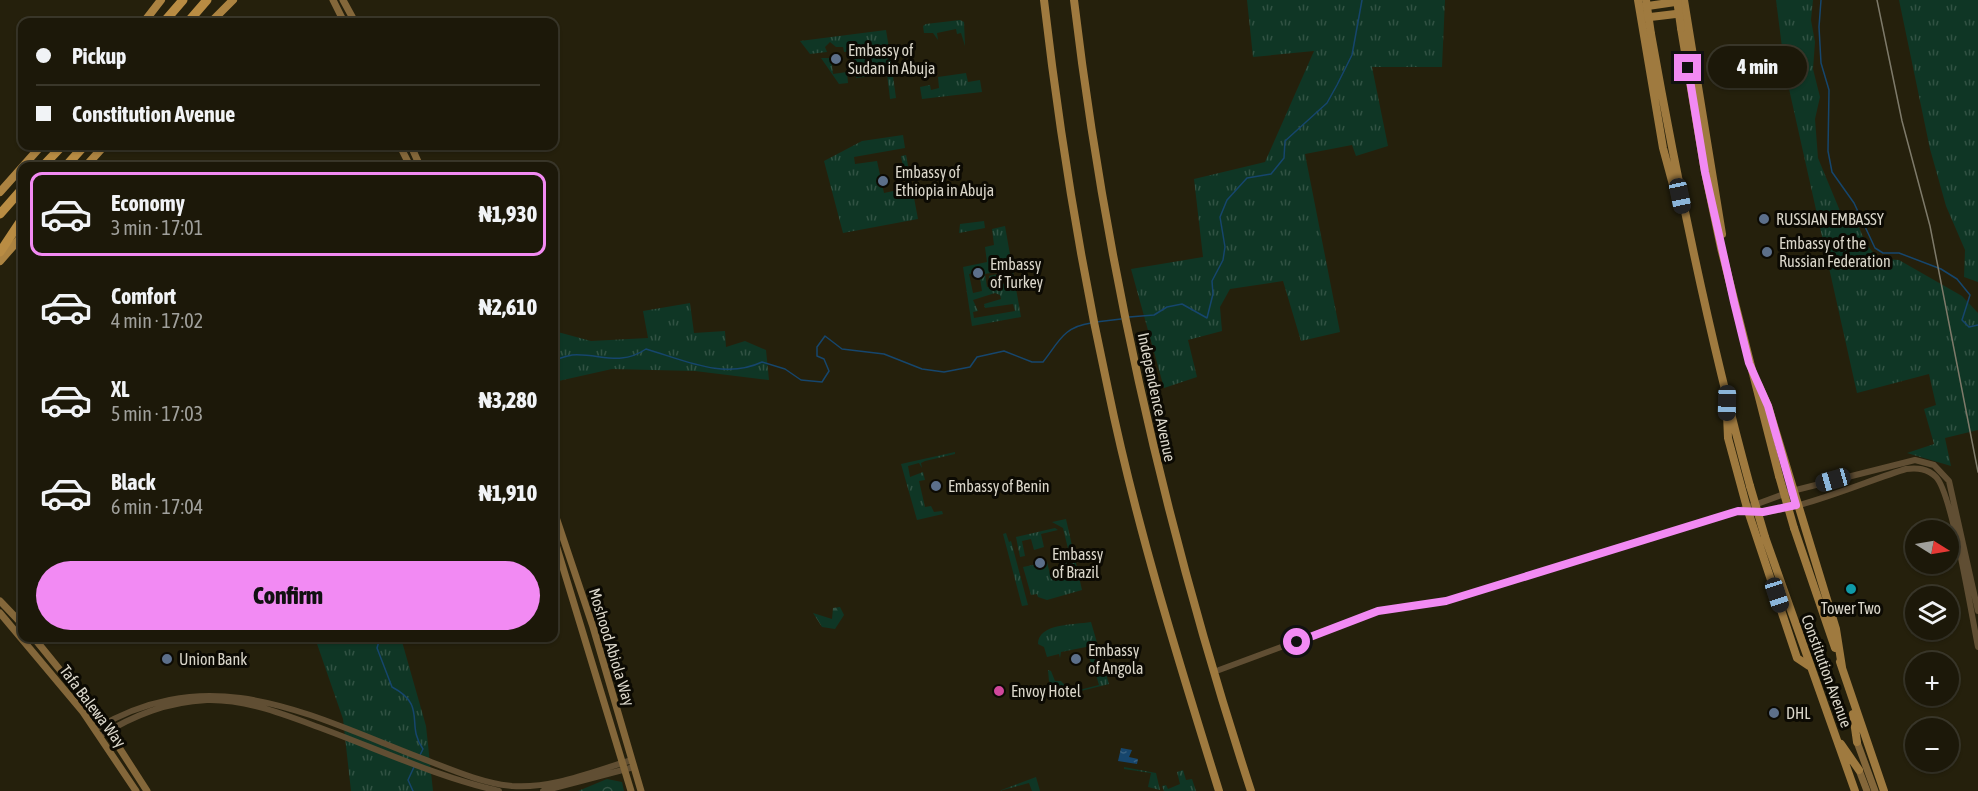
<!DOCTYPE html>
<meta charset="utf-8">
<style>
body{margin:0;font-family:"Asap Condensed",sans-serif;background:#252112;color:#f1f3f6;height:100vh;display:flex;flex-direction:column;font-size:22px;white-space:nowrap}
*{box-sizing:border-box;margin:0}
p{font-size:20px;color:#a0a09c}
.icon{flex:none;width:33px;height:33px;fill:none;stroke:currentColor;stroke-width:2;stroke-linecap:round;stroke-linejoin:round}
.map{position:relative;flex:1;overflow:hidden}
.sheet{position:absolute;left:18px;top:162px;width:540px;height:480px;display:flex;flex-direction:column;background:#1c1809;border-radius:12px;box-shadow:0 2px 4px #0004,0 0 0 2px #3a372a}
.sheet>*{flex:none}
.banner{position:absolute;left:18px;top:18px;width:540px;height:132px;border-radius:12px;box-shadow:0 2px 4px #0004,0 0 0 2px #3a372a;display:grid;align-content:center;height:132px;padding:0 18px;background:#1c1809}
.needle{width:39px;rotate:101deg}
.fabs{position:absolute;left:1905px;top:520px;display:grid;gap:12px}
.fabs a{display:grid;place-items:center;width:54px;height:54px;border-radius:50%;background:#1c1809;box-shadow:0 2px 4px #0004,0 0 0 2px #3a372a;font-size:30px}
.end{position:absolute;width:27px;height:27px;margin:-14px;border:8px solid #f28af3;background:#111;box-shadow:0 0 0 3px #111}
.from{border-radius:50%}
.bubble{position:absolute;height:42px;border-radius:21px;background:#1c1809;box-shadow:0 2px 4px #0004,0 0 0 2px #3a372a;font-size:20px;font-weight:800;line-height:42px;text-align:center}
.car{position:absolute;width:18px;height:36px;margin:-18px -9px;border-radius:8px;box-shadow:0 0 4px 2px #0007;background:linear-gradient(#222 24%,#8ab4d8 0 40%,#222 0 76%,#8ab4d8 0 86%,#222 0)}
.banner b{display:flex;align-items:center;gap:21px;height:57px;font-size:22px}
.banner b+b{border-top:2px solid #3a372a}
.banner i{width:15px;height:15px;background:#f1f3f6}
ul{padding:10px 0 0;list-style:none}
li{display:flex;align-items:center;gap:18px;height:84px;margin:0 12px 9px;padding:0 6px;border:3px solid transparent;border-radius:12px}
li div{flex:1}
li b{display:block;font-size:22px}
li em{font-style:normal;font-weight:800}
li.current{border-color:#f28af3}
li>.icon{width:54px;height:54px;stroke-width:1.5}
.cta{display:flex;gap:12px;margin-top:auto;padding:12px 18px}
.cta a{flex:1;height:69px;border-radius:36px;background:#f28af3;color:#111;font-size:24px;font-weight:800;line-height:69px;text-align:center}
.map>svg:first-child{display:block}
</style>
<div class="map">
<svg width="1978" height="791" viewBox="0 0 1978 791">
<defs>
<pattern id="grass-tufts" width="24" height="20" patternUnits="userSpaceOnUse" patternTransform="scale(1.5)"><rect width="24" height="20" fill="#0f3625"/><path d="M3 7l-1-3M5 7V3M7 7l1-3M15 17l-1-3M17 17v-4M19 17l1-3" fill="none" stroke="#315243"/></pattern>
<pattern id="forest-firs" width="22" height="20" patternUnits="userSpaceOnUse" patternTransform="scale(1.5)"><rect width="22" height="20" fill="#0f3625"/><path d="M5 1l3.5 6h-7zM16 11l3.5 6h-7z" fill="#315243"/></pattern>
<pattern id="park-crowns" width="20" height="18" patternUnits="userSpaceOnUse" patternTransform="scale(1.5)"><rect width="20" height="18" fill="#0f3625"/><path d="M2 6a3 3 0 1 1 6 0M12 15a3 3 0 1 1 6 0" fill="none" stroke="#315243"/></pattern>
<pattern id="water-ripples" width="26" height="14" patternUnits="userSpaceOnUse" patternTransform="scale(1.5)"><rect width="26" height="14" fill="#16466d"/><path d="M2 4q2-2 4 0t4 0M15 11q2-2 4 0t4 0" fill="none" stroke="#376080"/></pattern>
</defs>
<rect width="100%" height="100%" fill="#25200c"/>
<!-- grass -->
<path fill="url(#grass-tufts)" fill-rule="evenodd" d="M 1247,0 L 1445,0 L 1442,67 L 1372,67 L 1388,146 L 1356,156 L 1352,145 L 1305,154 L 1340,332 L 1301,341 L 1283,281 L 1230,289 L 1220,307 L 1222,331 L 1188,340 L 1197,377 L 1164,388 L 1131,269 L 1203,257 L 1194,179 L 1265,162 L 1314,51 L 1253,57 Z
M 1776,0 L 1813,0 L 1811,20 L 1815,42 L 1813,69 L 1820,97 L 1815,119 L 1818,158 L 1840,211 L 1858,225 L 1866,244 L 1878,258 L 1899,260 L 1962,296 L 1978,313 L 1978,430 L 1945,438 L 1951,466 L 1907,453 L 1934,444 L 1924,409 L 1936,405 L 1929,374 L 1857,393 L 1785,71 Z
M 1899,0 L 1978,0 L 1978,282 L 1964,277 L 1965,250 L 1946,206 L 1930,149 Z
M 960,20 L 964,22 L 965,46 L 961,33 L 957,34 L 956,29 L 937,33 L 938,40 L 933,33 L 924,33 L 923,26 L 926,24 Z
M 886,30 L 889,48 L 853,53 L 853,51 L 844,52 L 843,47 L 836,47 L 830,42 L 825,47 L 827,52 L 810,54 L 800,41 Z
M 890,54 L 896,98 L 890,99 L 887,74 L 856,78 L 854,59 Z
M 821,58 L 831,58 L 833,74 L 847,72 L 848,83 L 839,84 Z
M 966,73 L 968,82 L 980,80 L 982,92 L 922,99 L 920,87 L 930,85 L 931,90 L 939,88 L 938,77 Z
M 903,135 L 905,148 L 854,157 L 855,164 L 877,161 L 884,193 L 907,188 L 901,156 L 906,155 L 918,219 L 843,233 L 824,161 L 862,141 Z
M 984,221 L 985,228 L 959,233 L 960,224 Z
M 1005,226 L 1021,317 L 972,326 L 963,267 L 987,262 L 985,247 L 994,245 L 992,229 ZM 1011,269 L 1014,282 L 987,287 L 985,274 ZM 979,272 L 982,291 L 973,293 L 969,274 ZM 995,293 L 1000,295 L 1001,299 L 984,304 L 985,308 L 1013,304 L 1015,311 L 974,318 L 973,312 L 978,311 L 973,300 Z
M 690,303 L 694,333 L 725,331 L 726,347 L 745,341 L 766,350 L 769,380 L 695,371 L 612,369 L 554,382 L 554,331 L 591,341 L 648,338 L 643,311 Z
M 955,452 L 955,454 L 925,461 L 921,463 L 922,468 L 919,463 L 908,466 L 910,477 L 923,472 L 925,480 L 919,481 L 925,507 L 931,506 L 934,512 L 942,511 L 943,514 L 917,520 L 901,464 Z
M 1066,519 L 1082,590 L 1047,600 L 1038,597 L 1037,594 L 1031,595 L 1023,567 L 1047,562 L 1050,574 L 1057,575 L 1062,572 L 1060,559 L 1070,557 L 1063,528 L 1052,522 Z
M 1055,528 L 1058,530 L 1041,534 L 1044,547 L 1034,550 L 1031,539 L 1022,541 L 1025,556 L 1020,557 L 1016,537 Z
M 1006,533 L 1009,542 L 1011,541 L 1028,605 L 1022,606 L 1003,534 Z
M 1091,622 L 1109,684 L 1061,696 L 1049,681 L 1048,670 L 1051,671 L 1055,681 L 1061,681 L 1071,692 L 1099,685 L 1096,675 L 1093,675 L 1091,670 L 1094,669 L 1088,656 L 1093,654 L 1091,646 L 1061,652 L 1060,658 L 1059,654 L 1047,657 L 1044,647 L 1038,644 C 1038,623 1074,625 1091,622 Z
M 315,638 L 401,638 L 426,726 L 433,791 L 351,791 L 343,719 Z
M 1124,767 L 1156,773 L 1160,790 L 1148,787 L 1151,773 L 1124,769 Z
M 1183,770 L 1186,780 L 1192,779 L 1196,791 L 1164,791 L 1162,786 L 1166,785 L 1168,789 L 1180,784 L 1177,772 Z
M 1036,777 L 1040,791 L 1032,791 L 1029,783 L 999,791 Z"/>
<!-- forest -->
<path fill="url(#forest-firs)" d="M 840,607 L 844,615 L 835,629 L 822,627 L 813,613 L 832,619 L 833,608 Z"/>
<!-- park -->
<path fill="url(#park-crowns)" d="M 607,779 L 622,782 L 624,791 L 578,791 Z"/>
<!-- garden -->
<path fill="#0f3625" d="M 1007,272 L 1008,281 L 990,284 L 989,276 Z"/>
<!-- water -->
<path fill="url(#water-ripples)" d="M 1121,748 L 1132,750 L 1129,757 L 1138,759 L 1137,764 L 1118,761 Z"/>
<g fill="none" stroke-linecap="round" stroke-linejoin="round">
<!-- stream -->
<path stroke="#16466d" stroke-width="1.5" d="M 1821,0 L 1819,27 L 1821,63 L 1829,90 L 1828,151 L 1832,172 L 1854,203 L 1875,248 L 1883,253 L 1899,253 L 1941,269 L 1957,279 L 1970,295 L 1962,320 L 1969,327 L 1978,325
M 1129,317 L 1154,315 L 1167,307 L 1182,304 L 1207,318 L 1213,294 L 1212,281 L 1223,260 L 1225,247 L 1220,217 L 1227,200 L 1247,178 L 1271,174 L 1284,158 L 1285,141 L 1327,103 L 1337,85 L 1352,55 L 1362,0
M 1096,322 L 1121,319
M 554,360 C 559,359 566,356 572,355 C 600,353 619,367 646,349 C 684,360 724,380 762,362 L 785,369 L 801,380 L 822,382 L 829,371 L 824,359 L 817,356 L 817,347 L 825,336 L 842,349 L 884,354 L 922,369 L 944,372 L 970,367 L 977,357 L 1004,351 L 1032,362 L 1043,362 C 1059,342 1063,327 1091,323
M 380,638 L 377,648 L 392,687 C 428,706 405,724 423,749 L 420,755
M 413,791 L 408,780 L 414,767"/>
<!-- tertiary -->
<path stroke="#604e33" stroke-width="6" d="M 1745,512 C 1784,518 1865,481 1906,469 C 1917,468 1927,468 1936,477 C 1952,493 1972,617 1978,647
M 1219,670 L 1378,611 L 1446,601 L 1738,511 L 1792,491 L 1915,460 L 1934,465 L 1949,481 L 1978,611
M 95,729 C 212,660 307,714 421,758 C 450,769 481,783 512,786 C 553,789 594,771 632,760
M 100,736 C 134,715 167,702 207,700 C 245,699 283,714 318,727 C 378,749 437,777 499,791
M 543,791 L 634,767"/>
<!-- secondary -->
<path stroke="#84673a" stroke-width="7" d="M 333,0 L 344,22
M 343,0 L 355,22
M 400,146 L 410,166
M 411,146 L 420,166
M 554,511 L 593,627 L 641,791
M 554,538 L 631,791
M 0,601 L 22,624
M 0,613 L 83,712 L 136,791
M 34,638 L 104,724 L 147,791
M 1857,742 L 1875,791
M 1859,770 L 1867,791"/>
<!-- primary -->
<path stroke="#9f7a3f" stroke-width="8" d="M 1044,0 C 1059,130 1080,261 1108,389 C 1136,525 1178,659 1219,791
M 1074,0 C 1106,269 1167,534 1251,791
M 1638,0 L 1663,148 L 1676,196
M 1684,0 L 1722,234
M 1641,7 L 1682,1
M 1642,18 L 1684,13
M 1681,28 L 1705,172 L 1721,248 L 1779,476
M 1651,34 C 1678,186 1709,336 1750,486
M 1758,384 L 1768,406 L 1836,629 L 1842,667
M 1727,414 L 1728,438 L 1747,508 L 1797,658 L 1809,666
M 1794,528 L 1835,648
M 1765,537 L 1855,791
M 1840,662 L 1884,791
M 1853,714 L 1857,742
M 1841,744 L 1859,770"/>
<!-- trunk -->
<path stroke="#ac8341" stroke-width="8" d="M 144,22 L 161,0
M 211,22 L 233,0
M 86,166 L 104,146
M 0,192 L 41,146
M 0,261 L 22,236"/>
<!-- motorway -->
<path stroke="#b98c43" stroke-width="9" d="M 164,22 L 183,0
M 188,22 L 207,0
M 43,166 L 62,146
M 66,166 L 84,146
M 0,214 L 22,189
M 0,252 L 22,219"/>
<!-- tram -->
<path stroke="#7e7a6a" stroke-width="1.5" d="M 1877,0 L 1902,121 L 1930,226 L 1978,472"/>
<!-- primary-bridge -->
<path stroke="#9f7a3f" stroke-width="8" d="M 1646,0 L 1651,34
M 1677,0 L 1681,28
M 1779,476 L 1794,528
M 1750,486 L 1765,537"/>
</g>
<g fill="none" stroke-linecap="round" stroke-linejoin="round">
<!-- route -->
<path stroke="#f28af3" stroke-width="8" d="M 1297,642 L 1378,611 L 1446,601 L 1738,511 L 1763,512 L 1796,505 L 1768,406 L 1749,363 L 1734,302 L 1705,172 L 1688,68"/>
</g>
<!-- markers -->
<g fill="#5c6f8a" stroke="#0c0a03" stroke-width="2">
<circle cx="836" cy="59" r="6"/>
<circle cx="883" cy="181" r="6"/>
<circle cx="1764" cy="219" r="6"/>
<circle cx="1767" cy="252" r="6"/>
<circle cx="978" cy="273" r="6"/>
<circle cx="936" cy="486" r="6"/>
<circle cx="1040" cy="563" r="6"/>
<circle cx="167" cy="659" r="6"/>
<circle cx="1076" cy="659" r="6"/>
<circle cx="1774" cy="713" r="6"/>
</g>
<circle fill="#0f9aa8" stroke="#0c0a03" stroke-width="2" cx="1851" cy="589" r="6"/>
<circle fill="#d1479c" stroke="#0c0a03" stroke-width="2" cx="999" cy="691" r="6"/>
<g text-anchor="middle" stroke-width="6" stroke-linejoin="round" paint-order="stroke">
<!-- poi labels -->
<g font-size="16" fill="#dad6ca" stroke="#0c0a03" text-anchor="start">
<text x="848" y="56">Embassy of<tspan x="848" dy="18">Sudan in Abuja</tspan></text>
<text x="895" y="178">Embassy of<tspan x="895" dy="18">Ethiopia in Abuja</tspan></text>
<text x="1776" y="225">RUSSIAN EMBASSY</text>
<text x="1779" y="249">Embassy of the<tspan x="1779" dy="18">Russian Federation</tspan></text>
<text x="990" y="270">Embassy<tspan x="990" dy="18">of Turkey</tspan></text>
<text x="948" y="492">Embassy of Benin</text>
<text x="1052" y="560">Embassy<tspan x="1052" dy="18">of Brazil</tspan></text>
<text x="1851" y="614" text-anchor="middle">Tower Two</text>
<text x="1088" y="656">Embassy<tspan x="1088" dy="18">of Angola</tspan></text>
<text x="179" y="665">Union Bank</text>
<text x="1011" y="697">Envoy Hotel</text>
<text x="1786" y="719">DHL</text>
</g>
<!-- street labels -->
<g font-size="16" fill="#dad6ca" stroke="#0c0a03">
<text transform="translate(1157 397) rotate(78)" y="6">Independence Avenue</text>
<text transform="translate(612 647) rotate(73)" y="6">Moshood Abiola Way</text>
<text transform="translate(1827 671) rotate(70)" y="6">Constitution Avenue</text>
<text transform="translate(93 706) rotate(53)" y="6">Tafa Balewa Way</text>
</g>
</g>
</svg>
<div class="fabs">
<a><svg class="needle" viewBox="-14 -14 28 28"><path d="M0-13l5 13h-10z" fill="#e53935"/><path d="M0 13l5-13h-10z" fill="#a0a09c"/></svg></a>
<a><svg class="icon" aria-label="layers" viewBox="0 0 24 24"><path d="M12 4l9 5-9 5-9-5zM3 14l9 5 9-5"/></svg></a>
<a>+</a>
<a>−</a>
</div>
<i class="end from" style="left:1297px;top:642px"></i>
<i class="end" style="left:1688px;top:68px"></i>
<div class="bubble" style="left:1708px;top:46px;width:99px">4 min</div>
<i class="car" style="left:1680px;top:196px;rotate:168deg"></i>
<i class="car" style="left:1727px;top:403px;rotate:181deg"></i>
<i class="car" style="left:1833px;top:480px;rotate:254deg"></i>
<i class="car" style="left:1777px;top:595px;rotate:162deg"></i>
<div class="banner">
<b><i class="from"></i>Pickup</b>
<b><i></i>Constitution Avenue</b>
</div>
<section class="sheet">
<ul>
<li class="current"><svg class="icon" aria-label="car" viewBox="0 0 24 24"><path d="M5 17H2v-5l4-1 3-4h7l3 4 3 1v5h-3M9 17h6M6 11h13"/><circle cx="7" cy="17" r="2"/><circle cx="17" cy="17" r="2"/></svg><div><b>Economy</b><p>3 min · 17:01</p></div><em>₦1,930</em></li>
<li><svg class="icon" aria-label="car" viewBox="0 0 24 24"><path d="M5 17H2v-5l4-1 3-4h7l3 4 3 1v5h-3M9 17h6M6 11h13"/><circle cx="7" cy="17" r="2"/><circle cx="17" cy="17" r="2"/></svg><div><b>Comfort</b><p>4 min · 17:02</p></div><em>₦2,610</em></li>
<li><svg class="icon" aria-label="car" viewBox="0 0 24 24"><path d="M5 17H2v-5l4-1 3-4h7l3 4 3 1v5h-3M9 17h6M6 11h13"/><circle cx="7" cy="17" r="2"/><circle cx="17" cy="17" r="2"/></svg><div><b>XL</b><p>5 min · 17:03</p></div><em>₦3,280</em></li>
<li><svg class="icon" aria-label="car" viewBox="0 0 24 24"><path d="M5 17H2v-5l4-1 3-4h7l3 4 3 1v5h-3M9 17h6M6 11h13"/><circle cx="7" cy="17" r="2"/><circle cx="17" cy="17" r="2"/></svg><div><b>Black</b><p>6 min · 17:04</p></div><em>₦1,910</em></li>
</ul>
<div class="cta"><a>Confirm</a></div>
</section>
</div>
